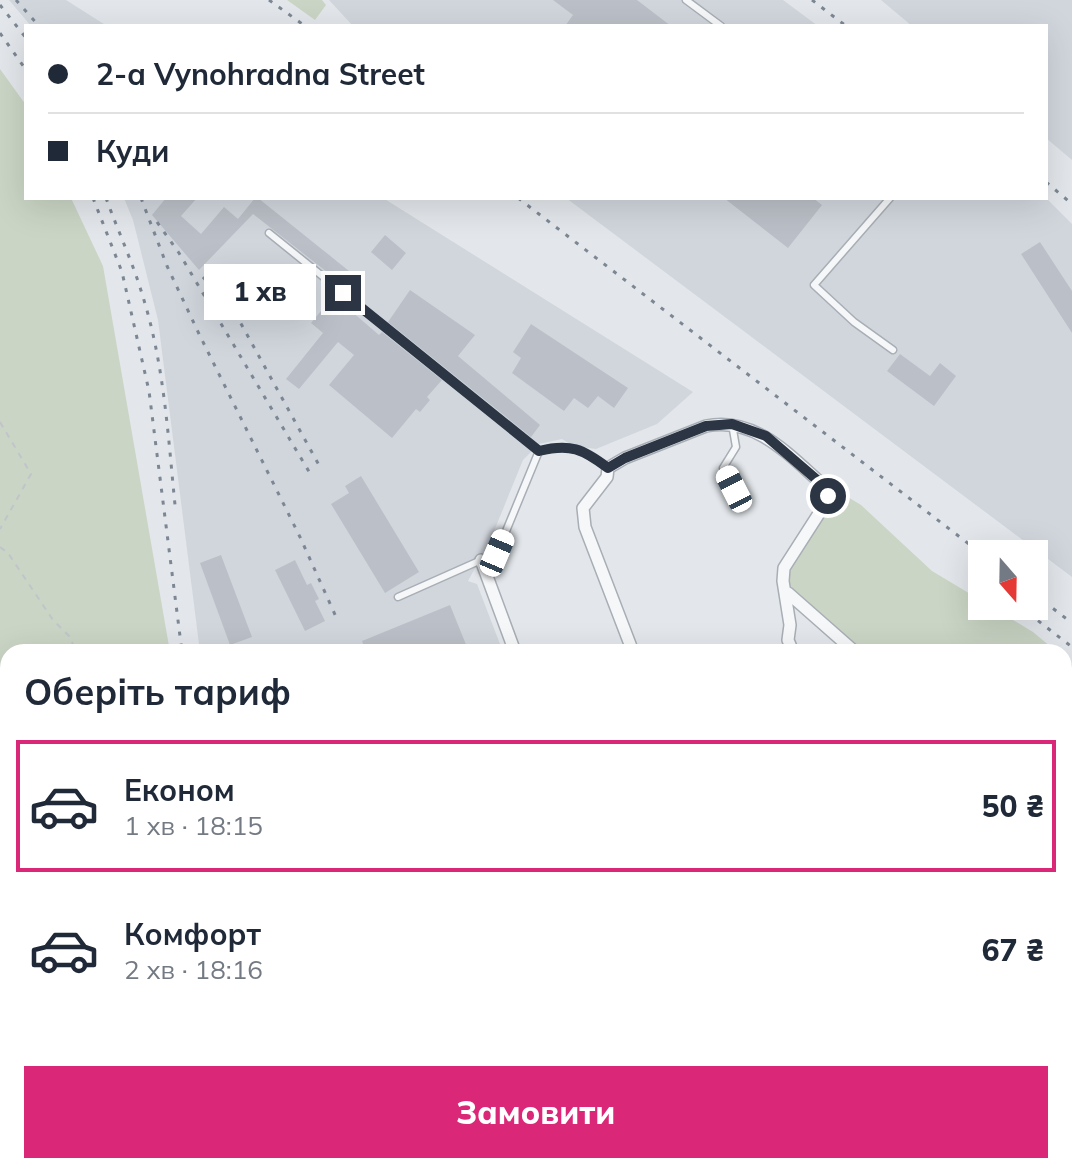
<!DOCTYPE html>
<html lang="uk">
<meta charset="utf-8">
<style>
body{margin:0;font-family:Mulish,sans-serif;background:#f2f2f3;color:#1f2937;height:100vh;display:flex;flex-direction:column;font-size:30px;white-space:nowrap}
*{box-sizing:border-box;margin:0}
p{font-size:26px;color:#747a83}
.icon{flex:none;width:44px;height:44px;fill:none;stroke:currentColor;stroke-width:2;stroke-linecap:round;stroke-linejoin:round}
.map{position:relative;flex:1;overflow:hidden}
.panel{position:absolute;left:0px;top:644px;width:1072px;height:530px;display:flex;flex-direction:column;background:#fff;border-radius:24px 24px 0 0;box-shadow:0 8px 32px #0002}
.panel>*{flex:none}
.banner{position:absolute;left:24px;top:24px;width:1024px;height:176px;border-radius:0px;box-shadow:0 8px 32px #0002;display:grid;align-content:center;height:176px;padding:0 24px;background:#fff}
.needle{width:52px;rotate:160deg}
.fabs{position:absolute;left:968px;top:540px;display:grid;gap:16px}
.fabs a{display:grid;place-items:center;width:80px;height:80px;border-radius:0px;background:#fff;box-shadow:0 8px 32px #0002;font-size:40px}
.end{position:absolute;width:36px;height:36px;margin:-18px;border:10px solid #2b3543;background:#fff;box-shadow:0 0 0 4px #fff}
.from{border-radius:50%}
.bubble{position:absolute;height:56px;border-radius:0px;background:#fff;box-shadow:0 8px 32px #0002;font-size:26px;font-weight:800;line-height:56px;text-align:center}
.car{position:absolute;width:24px;height:48px;margin:-24px -12px;border-radius:10px;box-shadow:0 0 6px 2px #0007;background:linear-gradient(#fff 24%,#345 0 40%,#fff 0 76%,#345 0 86%,#fff 0)}
.banner b{display:flex;align-items:center;gap:28px;height:76px;font-size:30px}
.banner b+b{border-top:2px solid #e0e1e3}
.banner i{width:20px;height:20px;background:#1f2937}
ul{padding:0;list-style:none}
li{display:flex;align-items:center;gap:24px;height:132px;margin:0 16px 12px;padding:0 8px;border:4px solid transparent;border-radius:0px}
li div{flex:1}
li b{display:block;font-size:30px}
li em{font-style:normal;font-weight:800}
li.selected{border-color:#db2777}
li>.icon{width:72px;height:72px;stroke-width:1.5}
h2{padding:0 24px;font-size:36px;line-height:96px}
.action{display:flex;gap:16px;margin-top:auto;padding:16px 24px}
.action a{flex:1;height:92px;border-radius:0px;background:#db2777;color:#fff;font-size:32px;font-weight:800;line-height:92px;text-align:center}
.map>svg:first-child{display:block}
</style>
<div class="map">
<svg width="1072" height="1173" viewBox="0 0 1072 1173">
<rect width="100%" height="100%" fill="#e3e7eb"/>
<!-- built -->
<path fill="#d1d6dd" d="M 9,0 L 66,0 L 107,26 L 31,26 Z
M 329,0 L 783,0 L 818,26 L 353,26 Z
M 881,0 L 1072,0 L 1072,160 L 1046,138 L 1046,26 L 912,26 Z
M 124,198 L 383,198 L 693,392 L 657,424 L 596,449 L 573,446 L 562,439 L 539,444 L 523,460 L 490,541 L 468,581 L 477,584 L 503,652 L 200,652 L 158,320 L 133,220 Z
M 566,198 L 1046,198 L 1072,224 L 1072,577 Z
M 8,788 L 8,1166 L 198,1166 L 199,1173 L 0,1173 L 0,791 Z
M 1072,847 L 1072,1173 L 817,1173 L 837,1166 L 1064,1166 L 1064,853 Z
M 323,1166 L 593,1166 L 596,1173 L 325,1173 Z"/>
<!-- green -->
<path fill="#cad5c5" d="M 287,0 L 322,0 L 326,5 L 315,20 Z
M 0,69 L 26,105 L 26,198 L 71,198 L 103,266 L 170,652 L 8,652 L 8,788 L 0,791 Z
M 838,491 L 861,505 L 932,571 L 982,601 L 982,606 L 990,606 L 1033,632 L 1057,652 L 855,652 L 788,593 L 783,567 L 831,494 Z
M 1064,658 L 1072,664 L 1072,843 L 1064,836 Z"/>
<!-- building -->
<path fill="#bbc0c8" d="M 553,0 L 637,0 L 671,26 L 565,26 L 573,15 Z
M 166,198 L 197,198 L 181,216 L 201,234 L 224,207 L 238,219 L 255,198 L 258,198 L 359,279 L 350,290 L 253,214 L 199,270 L 152,215 Z
M 724,198 L 813,198 L 822,205 L 788,248 Z
M 385,235 L 406,253 L 392,270 L 371,252 Z
M 1040,242 L 1072,291 L 1072,333 L 1021,254 Z
M 410,290 L 475,335 L 458,356 L 540,425 L 531,437 L 388,322 Z
M 330,300 L 346,314 L 350,310 L 379,335 L 382,332 L 442,380 L 427,397 L 430,400 L 420,412 L 416,409 L 392,438 L 329,385 L 354,355 L 338,342 L 299,389 L 286,379 L 323,333 L 311,323 Z
M 531,324 L 628,388 L 614,408 L 598,396 L 588,408 L 574,398 L 564,411 L 512,373 L 521,358 L 513,352 Z
M 900,354 L 930,376 L 940,363 L 956,376 L 934,406 L 887,371 Z
M 361,476 L 419,572 L 385,593 L 331,504 L 349,493 L 345,486 Z
M 221,555 L 252,637 L 230,645 L 200,563 Z
M 295,560 L 307,585 L 311,583 L 319,599 L 315,601 L 325,621 L 305,631 L 275,570 Z
M 450,605 L 469,652 L 366,652 L 362,641 Z"/>
<g fill="none" stroke-linecap="round" stroke-linejoin="round">
<defs>
<path id="service" d="M 686,0 L 721,26
M 890,198 L 814,285 L 854,322 L 893,350
M 269,233 L 539,451
M 732,424 L 736,447 L 723,468 L 734,489
M 398,597 L 497,553 L 539,451 C 571,443 582,449 608,468
M 0,969 L 8,968
M 1064,1047 L 1072,1038
M 212,1166 L 212,1173
M 885,1166 L 889,1173"/>
<path id="minor" d="M 481,560 L 515,652
M 788,593 L 855,652
M 633,652 L 585,527 L 583,508 L 607,477 L 608,468 L 625,458 L 706,426 C 755,416 789,455 823,485 L 827,501 L 784,568 L 783,581 L 790,625 L 788,640 L 793,652
M 1064,836 L 1072,843
M 714,1166 L 717,1173
M 798,1173 L 818,1166"/>
</defs>
<!-- service casing -->
<use href="#service" stroke="#a8aeb5" stroke-width="9"/>
<!-- minor casing -->
<use href="#minor" stroke="#a8aeb5" stroke-width="14"/>
<!-- path -->
<path stroke="#c1c5ca" stroke-width="2" stroke-dasharray="6 6" stroke-linecap="butt" d="M 0,422 L 31,474 L 0,529
M 0,547 L 8,553 L 53,620 L 70,637 L 76,652
M 0,713 L 8,713
M 0,762 L 8,758"/>
<!-- service -->
<use href="#service" stroke="#f6f7f9" stroke-width="6"/>
<!-- minor -->
<use href="#minor" stroke="#f6f7f9" stroke-width="11"/>
<!-- rail -->
<path stroke="#7d8794" stroke-width="3" stroke-dasharray="4 8" stroke-linecap="butt" d="M 16,0 L 39,26
M 269,0 L 305,26
M 812,0 L 846,26
M 0,5 L 26,38
M 0,33 L 26,70
M 1046,182 L 1072,204
M 93,198 L 122,272 L 149,391 L 182,652
M 106,198 C 118,231 133,263 143,297 C 164,364 168,435 175,505
M 141,198 L 167,266 L 200,336 L 300,537 L 337,619
M 518,198 L 982,554
M 157,222 L 179,253 L 311,475
M 203,277 L 239,320 L 320,467
M 1034,594 L 1072,623
M 1019,606 L 1072,647
M 0,986 L 8,984
M 248,1166 L 248,1173
M 262,1166 L 264,1173"/>
</g>
<g fill="none" stroke-linecap="round" stroke-linejoin="round">
<!-- route -->
<path stroke="#2b3543" stroke-width="10" d="M 343,293 L 539,451 C 570,443 583,449 608,468 L 625,458 L 706,426 L 732,424 L 766,436 L 823,485 L 828,496"/>
</g>
</svg>
<div class="fabs">
<a><svg class="needle" viewBox="-14 -14 28 28"><path d="M0-13l5 13h-10z" fill="#e53935"/><path d="M0 13l5-13h-10z" fill="#747a83"/></svg></a>
</div>
<i class="end from" style="left:828px;top:496px"></i>
<i class="end" style="left:343px;top:293px"></i>
<div class="bubble" style="left:204px;top:264px;width:112px">1 хв</div>
<i class="car" style="left:734px;top:489px;rotate:333deg"></i>
<i class="car" style="left:497px;top:553px;rotate:23deg"></i>
<div class="banner">
<b><i class="from"></i>2-a Vynohradna Street</b>
<b><i></i>Куди</b>
</div>
<section class="panel">
<h2>Оберіть тариф</h2>
<ul>
<li class="selected"><svg class="icon" aria-label="car" viewBox="0 0 24 24"><path d="M5 17H2v-5l4-1 3-4h7l3 4 3 1v5h-3M9 17h6M6 11h13"/><circle cx="7" cy="17" r="2"/><circle cx="17" cy="17" r="2"/></svg><div><b>Економ</b><p>1 хв · 18:15</p></div><em>50 ₴</em></li>
<li><svg class="icon" aria-label="car" viewBox="0 0 24 24"><path d="M5 17H2v-5l4-1 3-4h7l3 4 3 1v5h-3M9 17h6M6 11h13"/><circle cx="7" cy="17" r="2"/><circle cx="17" cy="17" r="2"/></svg><div><b>Комфорт</b><p>2 хв · 18:16</p></div><em>67 ₴</em></li>
</ul>
<div class="action"><a>Замовити</a></div>
</section>
</div>
